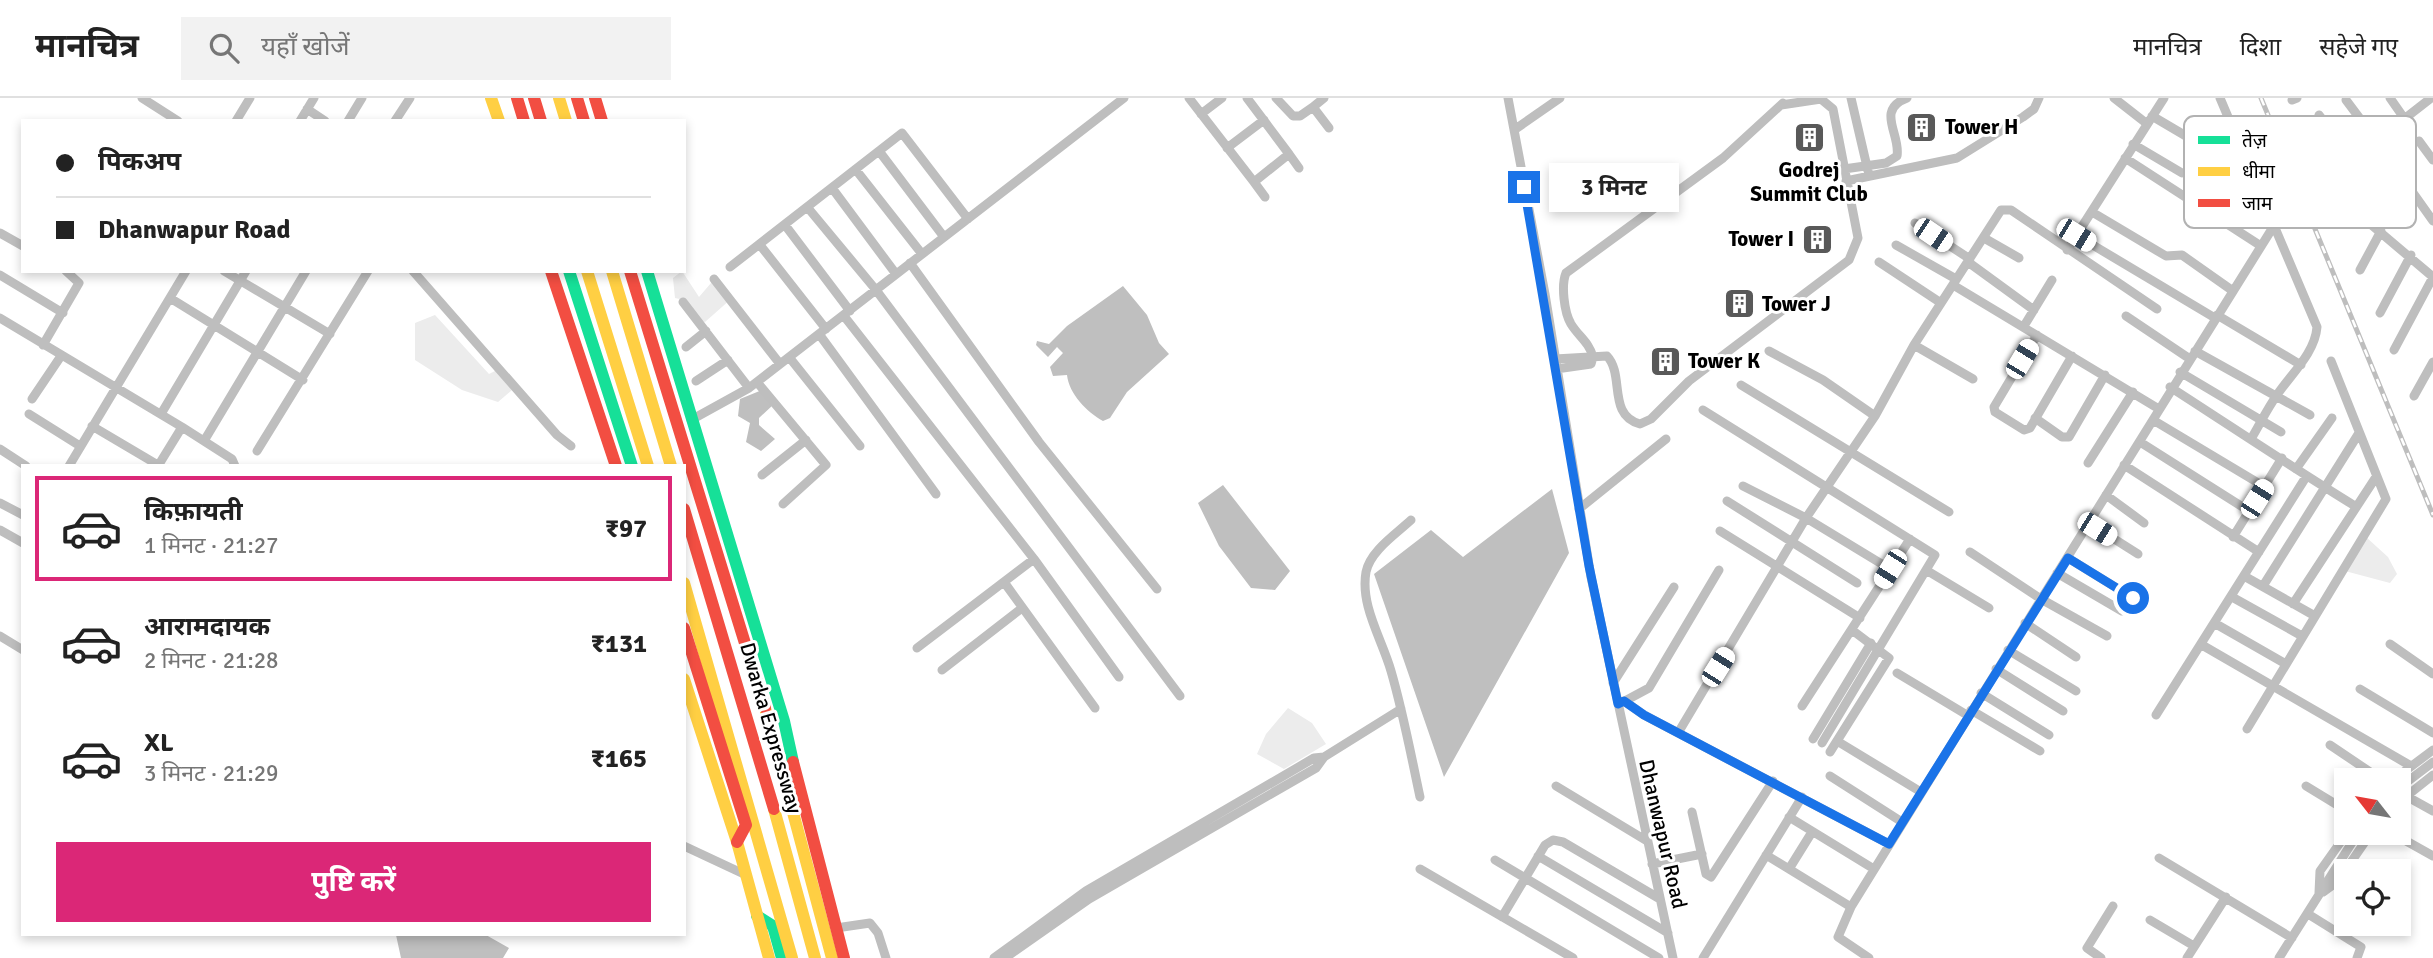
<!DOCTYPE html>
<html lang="hi">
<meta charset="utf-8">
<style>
body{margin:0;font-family:Signika,"Noto Sans Devanagari",sans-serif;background:#f2f2f2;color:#222;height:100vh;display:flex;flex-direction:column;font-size:26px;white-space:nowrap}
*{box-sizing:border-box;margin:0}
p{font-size:23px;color:#767676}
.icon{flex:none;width:38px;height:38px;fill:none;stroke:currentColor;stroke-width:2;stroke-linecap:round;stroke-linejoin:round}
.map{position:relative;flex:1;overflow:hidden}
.side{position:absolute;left:21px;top:366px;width:665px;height:472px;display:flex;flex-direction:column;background:#fff;border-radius:0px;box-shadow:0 4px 10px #0003}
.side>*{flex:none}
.guide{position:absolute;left:21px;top:21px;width:665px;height:154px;border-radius:0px;box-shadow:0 4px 10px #0003;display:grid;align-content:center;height:154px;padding:0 35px;background:#fff}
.needle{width:46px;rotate:301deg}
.fabs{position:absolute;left:2334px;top:670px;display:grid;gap:14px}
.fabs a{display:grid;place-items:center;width:77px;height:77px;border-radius:0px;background:#fff;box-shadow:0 4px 10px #0003;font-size:35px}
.end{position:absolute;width:32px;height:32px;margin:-16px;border:9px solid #1a73e8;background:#fff;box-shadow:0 0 0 4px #fff}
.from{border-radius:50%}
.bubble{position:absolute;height:49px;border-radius:0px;background:#fff;box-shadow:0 4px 10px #0003;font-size:23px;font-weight:700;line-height:49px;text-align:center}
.car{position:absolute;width:21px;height:42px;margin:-21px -10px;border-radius:9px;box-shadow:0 0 5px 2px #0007;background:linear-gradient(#fff 24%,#345 0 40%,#fff 0 76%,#345 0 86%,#fff 0)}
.guide b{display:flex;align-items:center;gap:24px;height:66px;font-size:26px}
.guide b+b{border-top:2px solid #e0e0e0}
.guide i{width:18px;height:18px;background:#222}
ul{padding:12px 0 0;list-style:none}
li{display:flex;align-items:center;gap:21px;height:105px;margin:0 14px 10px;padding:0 21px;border:4px solid transparent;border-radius:0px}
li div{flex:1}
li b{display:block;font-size:26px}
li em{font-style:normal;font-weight:700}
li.active{border-color:#db2777}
li>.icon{width:63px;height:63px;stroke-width:1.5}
.primary-button{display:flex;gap:14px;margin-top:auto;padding:14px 35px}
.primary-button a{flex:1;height:80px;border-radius:0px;background:#db2777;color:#fff;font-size:28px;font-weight:700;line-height:80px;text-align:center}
header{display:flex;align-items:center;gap:42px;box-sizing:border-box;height:98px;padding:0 35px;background:#fff;border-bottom:2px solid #e0e0e0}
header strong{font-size:33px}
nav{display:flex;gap:38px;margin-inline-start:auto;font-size:24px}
.search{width:490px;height:63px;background:#f2f2f2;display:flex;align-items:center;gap:18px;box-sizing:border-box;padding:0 24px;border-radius:0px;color:#767676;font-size:26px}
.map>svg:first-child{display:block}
</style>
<header>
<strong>मानचित्र</strong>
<div class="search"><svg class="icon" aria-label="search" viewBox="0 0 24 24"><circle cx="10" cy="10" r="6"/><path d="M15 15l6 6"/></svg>यहाँ खोजें</div>
<nav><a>मानचित्र</a><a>दिशा</a><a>सहेजे गए</a></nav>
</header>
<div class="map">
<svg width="2433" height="860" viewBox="0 0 2433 860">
<rect width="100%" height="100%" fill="#fff"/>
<!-- green -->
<path fill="#ececec" d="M 682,173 L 699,199 L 717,178 L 731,201 L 705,224 L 700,222 C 694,211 688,202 675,200 L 673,180 Z
M 435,217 L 489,276 L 497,272 L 512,292 L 498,304 L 462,292 L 415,262 L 415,225 Z
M 2366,439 L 2388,459 L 2397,476 L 2390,485 L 2345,473 Z
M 1288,610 L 1312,625 L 1326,646 L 1284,671 L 1257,656 L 1266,636 Z"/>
<!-- water -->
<path fill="#bfbfbf" d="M 1123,188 L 1147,217 L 1159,245 L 1169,256 L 1127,294 L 1110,320 L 1103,323 C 1087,314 1069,296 1067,277 L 1053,278 L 1050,269 L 1063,255 L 1057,249 L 1048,259 L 1036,247 L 1037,243 L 1049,246 L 1067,228 Z
M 762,292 L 773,307 L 759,320 L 759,327 L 775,341 L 761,353 L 746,344 L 750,325 L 738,318 L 740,301 Z
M 1223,387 L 1290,473 L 1275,492 L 1251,490 L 1219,448 L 1198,405 Z
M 1552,391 L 1569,455 L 1444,679 L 1374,476 L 1431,432 L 1463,459 Z
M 396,837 L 486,837 L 509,850 L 503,860 L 401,860 Z"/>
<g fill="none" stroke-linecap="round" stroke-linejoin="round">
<!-- street -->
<path stroke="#bebebe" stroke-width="9" d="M 142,0 L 178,23
M 1189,0 L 1254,84 L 1289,56 L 1247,0
M 1276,0 L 1293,18 L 1300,18 L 1313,9
M 1324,0 L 1313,9 L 1329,30
M 1508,0 L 1545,196 L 1591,479 L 1673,860
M 1851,0 L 1868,73
M 2114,0 L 2146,25
M 2220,0 L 2317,229 C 2315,255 2291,276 2277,297 C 2267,311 2260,326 2251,341
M 2390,0 L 2404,20
M 2431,0 L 2322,85 L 2433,179
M 2292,2 L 2297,0
M 2346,2 L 2376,42
M 307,11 L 325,23
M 1201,16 L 1222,0
M 2319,17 L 2351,60
M 2152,18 L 2230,64
M 236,23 L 250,0
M 300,23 L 314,0
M 348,23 L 362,0
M 395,23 L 410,0
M 1514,32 L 1560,0
M 2419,43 L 2433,62
M 2133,46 L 2182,75
M 1227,50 L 1264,22
M 879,53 L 944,139
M 1289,56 L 1299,70
M 2125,60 L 2261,148
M 2394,68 L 2433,123
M 1844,71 L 1886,65 L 1897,58 C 1901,36 1875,12 1907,0
M 856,72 L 922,156
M 1846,83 L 1957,60 L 2023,19 L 2034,11 L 2039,0
M 1254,84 L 1265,99
M 832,90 L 896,176
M 2228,97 L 2273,122
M 808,110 L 876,192 L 1180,598
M 2092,114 L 2166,158 L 2182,157 L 2233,193
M 1915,125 L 1970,161
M 785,127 L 850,213
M 0,135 L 23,148
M 2076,137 L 2215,220
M 1984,140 L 2019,160
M 760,147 L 826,231
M 1896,147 L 1956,181
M 2067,152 L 2164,0
M 1879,164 L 1941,205
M 1968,164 L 2034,212
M 910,165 L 1039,344 L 1157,491
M 730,169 L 902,35 L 968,121
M 2360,172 L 2381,133
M 224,173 L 330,236
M 413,173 L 557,337 L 571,348
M 0,177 L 63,215
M 714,181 L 780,266
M 1953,187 L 2159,311
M 170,200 L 303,282
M 683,204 L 749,290
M 2380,215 L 2411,157
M 2217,217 L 2301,267
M 844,218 L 1034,461 L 1119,579
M 2126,218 L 2190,261
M 0,220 L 182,329 L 158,368
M 2024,228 L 2052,182
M 819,236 L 936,396
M 2037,237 L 1994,309 L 1995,314 L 2024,332 L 2030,330 L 2072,258
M 43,247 L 79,185 L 66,173
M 1914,247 L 1973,281
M 686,249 L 706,233
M 2394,252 L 2433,179
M 1769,253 L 1823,282 L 1875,318
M 2195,253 L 2310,317
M 789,259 L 860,348
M 1593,259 C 1589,244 1579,239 1571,226 C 1564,214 1561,187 1566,175 L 1723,60 L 1783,5
M 1555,261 L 1607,258 C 1625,277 1607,317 1640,326 L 1651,321 L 1689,283 L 1849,162 L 1858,140 L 1833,11 L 1821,1 L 1781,7
M 1556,271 L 1591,266 L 1593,259
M 2180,274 L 2281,334
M 696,283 L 728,262
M 757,284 L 826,367 L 783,406
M 1741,287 L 1949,414
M 2170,289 C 2232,329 2293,370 2355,408
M 2414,298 L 2433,264
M 32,301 L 61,258
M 1703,312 L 1935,457 L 1822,645
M 29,316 L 80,348
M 161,316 L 246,173
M 2035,320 L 2062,339 L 2069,339 L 2105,277
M 691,322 L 749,290 L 1124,0
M 2153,322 L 2265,389
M 92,328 L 158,367
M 182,329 L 232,361 L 235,368
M 204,343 L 306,173
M 2140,344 L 2249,413
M 0,351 L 26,368
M 257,353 L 368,173
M 2088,365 L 2133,294
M 2124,367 L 2259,454
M 69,368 L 186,173
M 2296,371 L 2332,320
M 762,377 L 806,342
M 1743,388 L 1806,420 L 1890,471
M 2106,397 L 2144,425
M 1727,403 L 1857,485
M 0,405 L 23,417
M 1579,411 L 1666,341
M 1411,422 C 1396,436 1370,453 1366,474 C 1360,508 1382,541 1391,573 C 1403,614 1411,657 1420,699
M 2089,425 L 2138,456
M 0,432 L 23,445
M 1720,433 L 1860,520
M 2233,439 L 2282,360
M 1970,454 L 2041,501 L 2107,538
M 2068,460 L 2133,500
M 1926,472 L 1989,510
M 2057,475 L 2122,513
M 2244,478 L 2315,518
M 1004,484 L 1095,610
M 2263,488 L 2359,335
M 2232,499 L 2302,538
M 2293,506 L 2376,379
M 2025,525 L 2076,559
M 2216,526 L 2286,566
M 0,538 L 23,552
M 2390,546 L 2433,576
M 2202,547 L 2411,668
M 917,550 L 1034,461
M 2008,552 L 2076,593
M 1996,571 L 2063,613
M 942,572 L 1022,510
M 1897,575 L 1967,617
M 1613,585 L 1674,489
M 2360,591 L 2433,635
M 1981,595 L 2049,637
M 1624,603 L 1644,617 L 1889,746
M 1623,604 L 1649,590 L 1719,472
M 1802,608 L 1910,441
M 1971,612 L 2040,653
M 2156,617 L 2306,379
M 2247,631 L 2386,401 L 2331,263
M 1678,635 L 1806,420 L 1875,318 L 1914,247 L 2001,112 L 2011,112 L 2157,211
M 1813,641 L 1871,545
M 1837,643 L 1921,694
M 2330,647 L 2382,682
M 1830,654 L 1889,560 L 1852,532
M 1830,678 L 1902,724
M 2393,682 L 2433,652
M 1556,688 L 1647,743
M 2306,688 L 2347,713
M 2399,690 L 2433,664
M 2406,698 L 2433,713
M 2399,704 L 2433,677
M 1692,714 L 1706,776 L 1711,779 L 1773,683
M 1789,719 L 1874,771
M 2392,735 L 2433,758
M 684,748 L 746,777
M 1766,757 L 1851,809
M 1538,758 L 1668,835
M 2159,760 L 2292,840
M 1495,762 L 1659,860
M 1652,766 L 1702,756
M 1420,771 L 1573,860
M 1789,771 L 1812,734
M 2323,794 L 2338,783 L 2371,735
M 2319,795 L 2320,773 L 2347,735
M 2308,816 L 2361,849 L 2357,860
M 1502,819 L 1545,747 L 1553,742 L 1563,744 L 1660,801
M 2150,822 L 2194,848
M 836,830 L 870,825 L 878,835 L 886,860
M 994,860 L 1086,793 L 1314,660 L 1324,659
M 1005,860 L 1089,801 L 1316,670 L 1324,659 L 1401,611
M 1703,860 L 1802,699
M 1869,860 L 1838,839 L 1851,809 C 1992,581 2132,353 2275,126
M 2101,860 L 2087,850 L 2113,808
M 2187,860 L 2226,799
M 2279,860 L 2358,735"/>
<!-- fast -->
<path stroke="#16e098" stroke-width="12" d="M 569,173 L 632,368
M 647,173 L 784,623 L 793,664
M 757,818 L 773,828 L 782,860"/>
<!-- slow -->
<path stroke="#ffcf43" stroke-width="12" d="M 491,0 L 499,23
M 559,0 L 566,23
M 587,173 L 648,368
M 612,173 L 671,368
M 684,485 L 792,860
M 684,581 L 737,744 L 769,860
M 765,610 L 832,860
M 774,711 L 815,860"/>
<!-- jam -->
<path stroke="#f24e42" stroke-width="12" d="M 517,0 L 524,23
M 534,0 L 541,23
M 577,0 L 584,23
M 595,0 L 602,23
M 551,173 L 616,368
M 630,173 L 765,610
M 684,411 L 774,711
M 684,530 L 746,727 L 737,744
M 793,664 L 844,860"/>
<defs>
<path id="rail" d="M 2261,0 L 2433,417"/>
</defs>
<!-- rail casing -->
<use href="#rail" stroke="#bebebe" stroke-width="5"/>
<!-- rail -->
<use href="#rail" stroke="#fff" stroke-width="2.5" stroke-dasharray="8" stroke-linecap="butt"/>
</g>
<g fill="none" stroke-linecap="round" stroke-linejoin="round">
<!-- route -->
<path stroke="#1a73e8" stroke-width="9" d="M 1524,89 L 1589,468 L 1618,606 L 1624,603 L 1644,617 L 1889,746 L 2068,460 L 2133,500"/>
</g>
<!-- icons -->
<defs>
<symbol id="building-square" viewBox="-11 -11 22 22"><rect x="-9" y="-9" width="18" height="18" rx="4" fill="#595959" stroke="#fff"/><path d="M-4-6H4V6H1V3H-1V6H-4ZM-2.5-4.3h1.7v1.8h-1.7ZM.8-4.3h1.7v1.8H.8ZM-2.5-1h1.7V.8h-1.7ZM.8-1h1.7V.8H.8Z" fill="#fff"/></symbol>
</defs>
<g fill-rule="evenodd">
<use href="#building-square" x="1904" y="12" width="35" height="35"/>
<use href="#building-square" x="1792" y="22" width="35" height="35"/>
<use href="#building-square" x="1800" y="124" width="35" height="35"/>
<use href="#building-square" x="1722" y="188" width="35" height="35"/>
<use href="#building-square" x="1648" y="246" width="35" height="35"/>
</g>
<g text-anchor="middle" stroke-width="6" stroke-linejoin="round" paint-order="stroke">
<!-- poi labels -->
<g font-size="21" font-weight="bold" fill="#000" stroke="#fff" text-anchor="start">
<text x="1945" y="36">Tower H</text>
<text x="1809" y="79" text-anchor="middle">Godrej<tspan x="1809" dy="24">Summit Club</tspan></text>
<text x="1794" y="148" text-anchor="end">Tower I</text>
<text x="1762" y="213">Tower J</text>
<text x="1688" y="270">Tower K</text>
</g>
<!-- street labels -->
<g font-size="21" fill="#000" stroke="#fff">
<text transform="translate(771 630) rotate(74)" y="7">Dwarka Expressway</text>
<text transform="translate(1663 736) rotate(77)" y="7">Dhanwapur Road</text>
</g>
</g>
<!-- legend -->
<rect x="2184" y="18" width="232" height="112" rx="10" fill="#fff" stroke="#b2b2b2" stroke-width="2"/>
<rect x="2198" y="38" width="32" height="8" fill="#16e098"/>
<rect x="2198" y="69" width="32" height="9" fill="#ffcf43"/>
<rect x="2198" y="101" width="32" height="8" fill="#f24e42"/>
<g font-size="19" fill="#000">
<text x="2242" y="49">तेज़</text>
<text x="2242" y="80">धीमा</text>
<text x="2242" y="112">जाम</text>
</g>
</svg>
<div class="fabs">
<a><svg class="needle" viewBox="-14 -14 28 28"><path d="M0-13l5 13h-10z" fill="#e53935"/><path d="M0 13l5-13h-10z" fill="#767676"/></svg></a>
<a><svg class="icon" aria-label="locate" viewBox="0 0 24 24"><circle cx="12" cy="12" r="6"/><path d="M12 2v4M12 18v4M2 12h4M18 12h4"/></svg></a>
</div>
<i class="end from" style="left:2133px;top:500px"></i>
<i class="end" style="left:1524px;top:89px"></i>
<div class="bubble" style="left:1549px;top:65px;width:130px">3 मिनट</div>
<i class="car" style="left:1933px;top:137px;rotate:124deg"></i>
<i class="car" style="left:2076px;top:137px;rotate:121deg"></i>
<i class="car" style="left:2022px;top:261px;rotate:31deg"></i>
<i class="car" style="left:2257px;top:401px;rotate:32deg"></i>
<i class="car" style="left:2097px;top:431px;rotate:122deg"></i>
<i class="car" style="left:1890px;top:471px;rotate:212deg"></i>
<i class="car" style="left:1718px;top:569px;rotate:32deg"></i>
<div class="guide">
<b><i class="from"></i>पिकअप</b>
<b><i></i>Dhanwapur Road</b>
</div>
<section class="side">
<ul>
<li class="active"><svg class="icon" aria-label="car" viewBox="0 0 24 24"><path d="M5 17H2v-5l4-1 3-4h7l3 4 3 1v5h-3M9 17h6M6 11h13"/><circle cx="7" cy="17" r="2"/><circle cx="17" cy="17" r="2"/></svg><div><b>किफ़ायती</b><p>1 मिनट · 21:27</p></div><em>₹97</em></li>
<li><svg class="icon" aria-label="car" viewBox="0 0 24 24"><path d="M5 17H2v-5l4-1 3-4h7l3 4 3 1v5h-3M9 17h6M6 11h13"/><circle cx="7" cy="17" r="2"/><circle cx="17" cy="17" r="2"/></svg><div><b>आरामदायक</b><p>2 मिनट · 21:28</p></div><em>₹131</em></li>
<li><svg class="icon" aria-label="car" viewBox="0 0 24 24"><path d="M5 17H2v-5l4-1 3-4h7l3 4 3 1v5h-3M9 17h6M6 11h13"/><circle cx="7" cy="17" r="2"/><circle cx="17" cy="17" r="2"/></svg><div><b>XL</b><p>3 मिनट · 21:29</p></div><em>₹165</em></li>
</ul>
<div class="primary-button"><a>पुष्टि करें</a></div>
</section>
</div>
